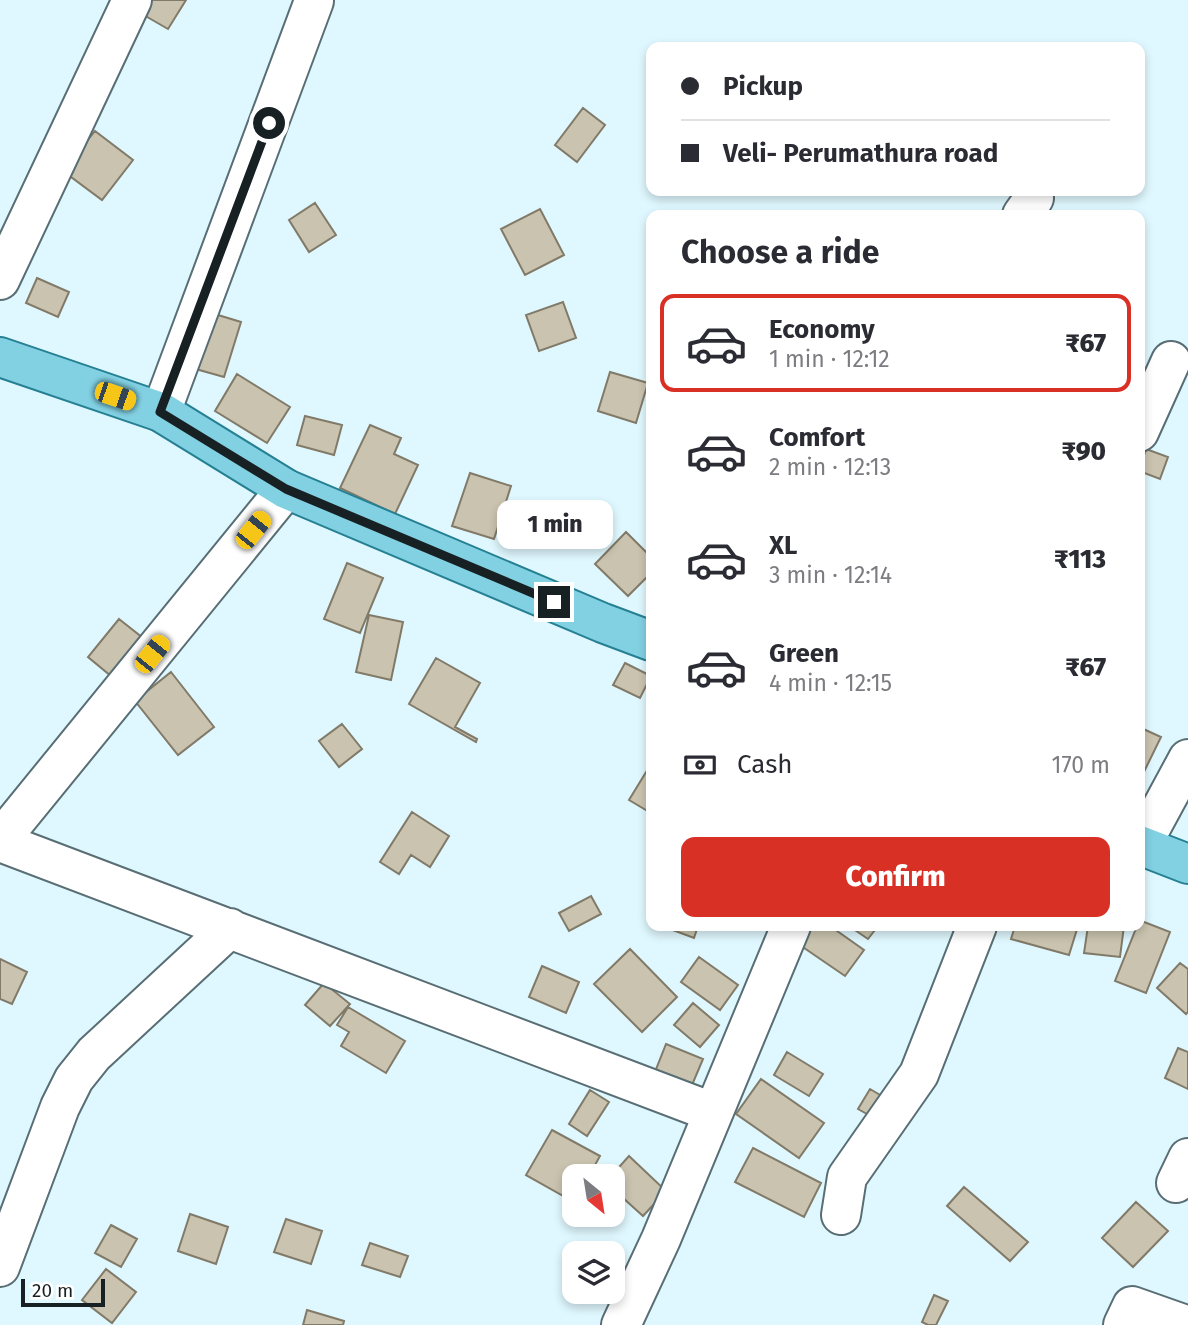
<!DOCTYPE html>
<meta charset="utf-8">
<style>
body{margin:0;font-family:"Fira Sans",sans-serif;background:#f7f7f7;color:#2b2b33;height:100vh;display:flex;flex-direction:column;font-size:26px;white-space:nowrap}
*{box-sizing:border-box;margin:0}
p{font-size:23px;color:#7c7c81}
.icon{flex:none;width:38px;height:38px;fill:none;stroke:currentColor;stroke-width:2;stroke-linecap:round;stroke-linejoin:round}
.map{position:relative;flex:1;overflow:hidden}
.details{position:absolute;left:646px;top:210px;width:499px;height:721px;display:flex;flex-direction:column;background:#fff;border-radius:14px;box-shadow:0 4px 10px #0003}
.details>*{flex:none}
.banner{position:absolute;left:646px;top:42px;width:499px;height:154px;border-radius:14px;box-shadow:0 4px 10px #0003;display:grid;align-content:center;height:154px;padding:0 35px;background:#fff}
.needle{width:46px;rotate:150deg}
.controls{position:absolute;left:562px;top:1164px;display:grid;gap:14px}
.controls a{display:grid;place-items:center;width:63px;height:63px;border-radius:14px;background:#fff;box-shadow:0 4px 10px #0003;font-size:35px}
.scale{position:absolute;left:21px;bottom:18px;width:84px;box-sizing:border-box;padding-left:7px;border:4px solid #172022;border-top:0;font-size:19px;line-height:24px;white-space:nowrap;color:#172022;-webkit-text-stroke:5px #fff;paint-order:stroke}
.end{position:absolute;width:32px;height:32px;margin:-16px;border:9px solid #172022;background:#fff;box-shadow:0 0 0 4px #fff}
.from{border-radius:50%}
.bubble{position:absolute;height:49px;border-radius:14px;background:#fff;box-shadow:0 4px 10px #0003;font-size:23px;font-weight:800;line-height:49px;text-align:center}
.car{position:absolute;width:21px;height:42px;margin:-21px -10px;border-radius:9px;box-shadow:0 0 5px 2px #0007;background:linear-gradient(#f5c518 24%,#345 0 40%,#f5c518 0 76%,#345 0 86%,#f5c518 0)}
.banner b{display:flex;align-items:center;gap:24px;height:66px;font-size:26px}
.banner b+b{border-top:2px solid #e1e1e2}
.banner i{width:18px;height:18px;background:#2b2b33}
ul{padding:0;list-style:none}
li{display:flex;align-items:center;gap:21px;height:98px;margin:0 14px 10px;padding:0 21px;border:4px solid transparent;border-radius:14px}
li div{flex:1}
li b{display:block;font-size:26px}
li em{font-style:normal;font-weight:800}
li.current{border-color:#d93025}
li>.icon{width:63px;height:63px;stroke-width:1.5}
h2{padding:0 35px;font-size:32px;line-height:84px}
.pay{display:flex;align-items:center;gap:18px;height:77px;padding:0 35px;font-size:26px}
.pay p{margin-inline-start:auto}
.primary-button{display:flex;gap:14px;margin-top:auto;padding:14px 35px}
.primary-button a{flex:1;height:80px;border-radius:14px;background:#d93025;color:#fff;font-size:28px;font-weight:800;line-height:80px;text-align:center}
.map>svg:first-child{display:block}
</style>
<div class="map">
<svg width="1188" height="1325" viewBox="0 0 1188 1325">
<rect width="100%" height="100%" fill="#dff7fe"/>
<!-- building -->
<path fill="#cac3af" stroke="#817a68" stroke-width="2" d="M 150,0 L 186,0 L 168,29 L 142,14 Z
M 583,108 L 605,125 L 577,162 L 555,145 Z
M 95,131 L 133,160 L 102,200 L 63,171 Z
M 315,203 L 336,235 L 309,252 L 289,220 Z
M 540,209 L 564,255 L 525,275 L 501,229 Z
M 37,278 L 69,292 L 58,317 L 26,303 Z
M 563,302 L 576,338 L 539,351 L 526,315 Z
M 195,308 L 241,322 L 224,377 L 178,364 Z
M 610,372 L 648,383 L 636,423 L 598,411 Z
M 237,374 L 290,407 L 267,443 L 215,411 Z
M 305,416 L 342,425 L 334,455 L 297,445 Z
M 370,425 L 401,438 L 394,454 L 418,465 L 395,514 L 340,488 Z
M 1146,449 L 1168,457 L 1160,479 L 1139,471 Z
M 470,473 L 511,486 L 494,539 L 452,526 Z
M 626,532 L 651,557 L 651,573 L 628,596 L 595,564 Z
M 347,563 L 383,578 L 360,633 L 324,619 Z
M 369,615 L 403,622 L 391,680 L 356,672 Z
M 119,619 L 148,642 L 117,681 L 88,657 Z
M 436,658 L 480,683 L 455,727 L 477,739 L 476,742 L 409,704 Z
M 625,663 L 651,676 L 640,698 L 613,685 Z
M 171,672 L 214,727 L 178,755 L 135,701 Z
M 342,724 L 362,749 L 339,767 L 319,741 Z
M 1139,727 L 1161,737 L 1139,782 Z
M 651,764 L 651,813 L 629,800 Z
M 412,812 L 449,836 L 430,867 L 411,855 L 399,874 L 380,862 Z
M 591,896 L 601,914 L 569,931 L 559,913 Z
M 1139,920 L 1170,932 L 1146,993 L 1115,981 L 1137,926 L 1139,926 Z
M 662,926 L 698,926 L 694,938 Z
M 805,926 L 830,926 L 864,950 L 845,976 L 794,941 Z
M 849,926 L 878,926 L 868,939 Z
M 1015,926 L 1078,926 L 1069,955 L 1011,939 Z
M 1088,926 L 1124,926 L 1120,957 L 1084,953 Z
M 630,949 L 677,997 L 642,1032 L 594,984 Z
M 699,957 L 738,985 L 720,1010 L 681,982 Z
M 0,959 L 27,972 L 12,1004 L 0,999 Z
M 1180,963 L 1188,969 L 1188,1012 L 1186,1014 L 1157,988 Z
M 542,966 L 579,982 L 566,1013 L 529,997 Z
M 324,983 L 350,1004 L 330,1026 L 305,1005 Z
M 693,1003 L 719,1025 L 700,1047 L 674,1025 Z
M 348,1007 L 405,1041 L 386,1073 L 341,1046 L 349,1032 L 337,1025 Z
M 666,1044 L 703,1059 L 687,1097 L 651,1082 Z
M 1178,1048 L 1188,1052 L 1188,1089 L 1165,1078 Z
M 787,1052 L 823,1074 L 809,1096 L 774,1075 Z
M 761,1079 L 824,1123 L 799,1158 L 736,1114 Z
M 870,1089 L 892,1102 L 881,1122 L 858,1109 Z
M 590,1090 L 609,1102 L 587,1136 L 569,1124 Z
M 552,1130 L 600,1156 L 589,1176 L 574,1176 L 574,1202 L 526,1175 Z
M 753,1148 L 821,1183 L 804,1217 L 735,1182 Z
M 629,1156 L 666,1191 L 643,1216 L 612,1188 L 612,1176 L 611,1176 Z
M 964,1187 L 1028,1242 L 1010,1261 L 947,1206 Z
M 1136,1202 L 1168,1231 L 1133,1267 L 1102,1238 Z
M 190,1214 L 228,1227 L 216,1264 L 178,1251 Z
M 286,1219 L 322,1231 L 311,1264 L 274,1252 Z
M 111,1225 L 137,1239 L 121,1267 L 95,1253 Z
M 370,1243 L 408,1256 L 400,1277 L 362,1265 Z
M 106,1269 L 136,1292 L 112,1323 L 82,1300 Z
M 934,1295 L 948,1301 L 936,1325 L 928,1325 L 922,1322 Z
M 307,1310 L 344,1321 L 343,1325 L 303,1325 Z"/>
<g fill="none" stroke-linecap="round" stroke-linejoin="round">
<defs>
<path id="minor" d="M 1022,215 L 1034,198
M 0,280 L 132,0
M 161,412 L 314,1
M 1139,432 L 1171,361
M 0,840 L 286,489
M 0,842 L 712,1112
M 1141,846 L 1188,759
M 1176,1183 L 1188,1158
M 841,1215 L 847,1177 L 919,1074 L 977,926
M 0,1267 L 60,1107 L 74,1079 L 94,1054 L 230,928
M 621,1325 L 661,1239 L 791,926
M 1123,1325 L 1132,1306 L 1186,1325"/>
<path id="major" d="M 0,357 L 161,412 L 286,489 L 603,623 L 651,641
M 1139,845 L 1188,864"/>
</defs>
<!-- minor casing -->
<use href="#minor" stroke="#586e74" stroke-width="42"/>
<!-- major casing -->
<use href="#major" stroke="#268093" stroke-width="42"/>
<!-- minor -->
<use href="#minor" stroke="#fff" stroke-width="38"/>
<!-- major -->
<use href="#major" stroke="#82d1e3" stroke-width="38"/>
</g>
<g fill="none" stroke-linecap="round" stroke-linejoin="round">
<!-- route -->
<path stroke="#172022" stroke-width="9" d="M 269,123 L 160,412 L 286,489 L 554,602"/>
</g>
</svg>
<div class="controls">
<a><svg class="needle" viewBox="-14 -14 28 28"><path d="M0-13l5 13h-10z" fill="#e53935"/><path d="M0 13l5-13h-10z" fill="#7c7c81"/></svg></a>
<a><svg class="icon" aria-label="layers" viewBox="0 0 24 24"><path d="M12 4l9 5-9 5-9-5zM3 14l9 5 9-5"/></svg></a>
</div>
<div class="scale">20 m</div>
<i class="end from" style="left:269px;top:123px"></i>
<i class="end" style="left:554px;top:602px"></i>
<div class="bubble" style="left:497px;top:500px;width:116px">1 min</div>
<i class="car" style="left:115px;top:396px;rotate:109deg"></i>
<i class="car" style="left:253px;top:530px;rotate:39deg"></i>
<i class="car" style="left:152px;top:654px;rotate:39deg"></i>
<div class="banner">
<b><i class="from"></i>Pickup</b>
<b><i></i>Veli- Perumathura road</b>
</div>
<section class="details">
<h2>Choose a ride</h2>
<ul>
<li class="current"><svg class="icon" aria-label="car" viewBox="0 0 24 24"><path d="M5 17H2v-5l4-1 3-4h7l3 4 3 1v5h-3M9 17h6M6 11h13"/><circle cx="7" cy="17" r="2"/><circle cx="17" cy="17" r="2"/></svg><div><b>Economy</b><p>1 min · 12:12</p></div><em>₹67</em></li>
<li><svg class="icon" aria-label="car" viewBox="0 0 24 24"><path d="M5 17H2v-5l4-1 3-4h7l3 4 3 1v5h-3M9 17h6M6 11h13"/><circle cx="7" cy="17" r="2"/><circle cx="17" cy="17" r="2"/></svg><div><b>Comfort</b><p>2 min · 12:13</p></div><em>₹90</em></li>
<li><svg class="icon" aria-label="car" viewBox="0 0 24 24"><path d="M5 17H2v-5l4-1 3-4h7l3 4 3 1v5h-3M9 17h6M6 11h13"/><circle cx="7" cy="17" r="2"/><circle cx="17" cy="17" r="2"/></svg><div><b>XL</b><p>3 min · 12:14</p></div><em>₹113</em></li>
<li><svg class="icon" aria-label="car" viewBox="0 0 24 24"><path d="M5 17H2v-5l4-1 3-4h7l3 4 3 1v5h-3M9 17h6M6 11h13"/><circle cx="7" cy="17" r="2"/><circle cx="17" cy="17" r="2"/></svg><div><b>Green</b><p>4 min · 12:15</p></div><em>₹67</em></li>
</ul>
<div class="pay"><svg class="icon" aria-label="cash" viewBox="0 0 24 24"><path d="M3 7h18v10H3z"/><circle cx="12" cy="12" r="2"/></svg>Cash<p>170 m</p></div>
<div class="primary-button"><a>Confirm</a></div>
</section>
</div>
